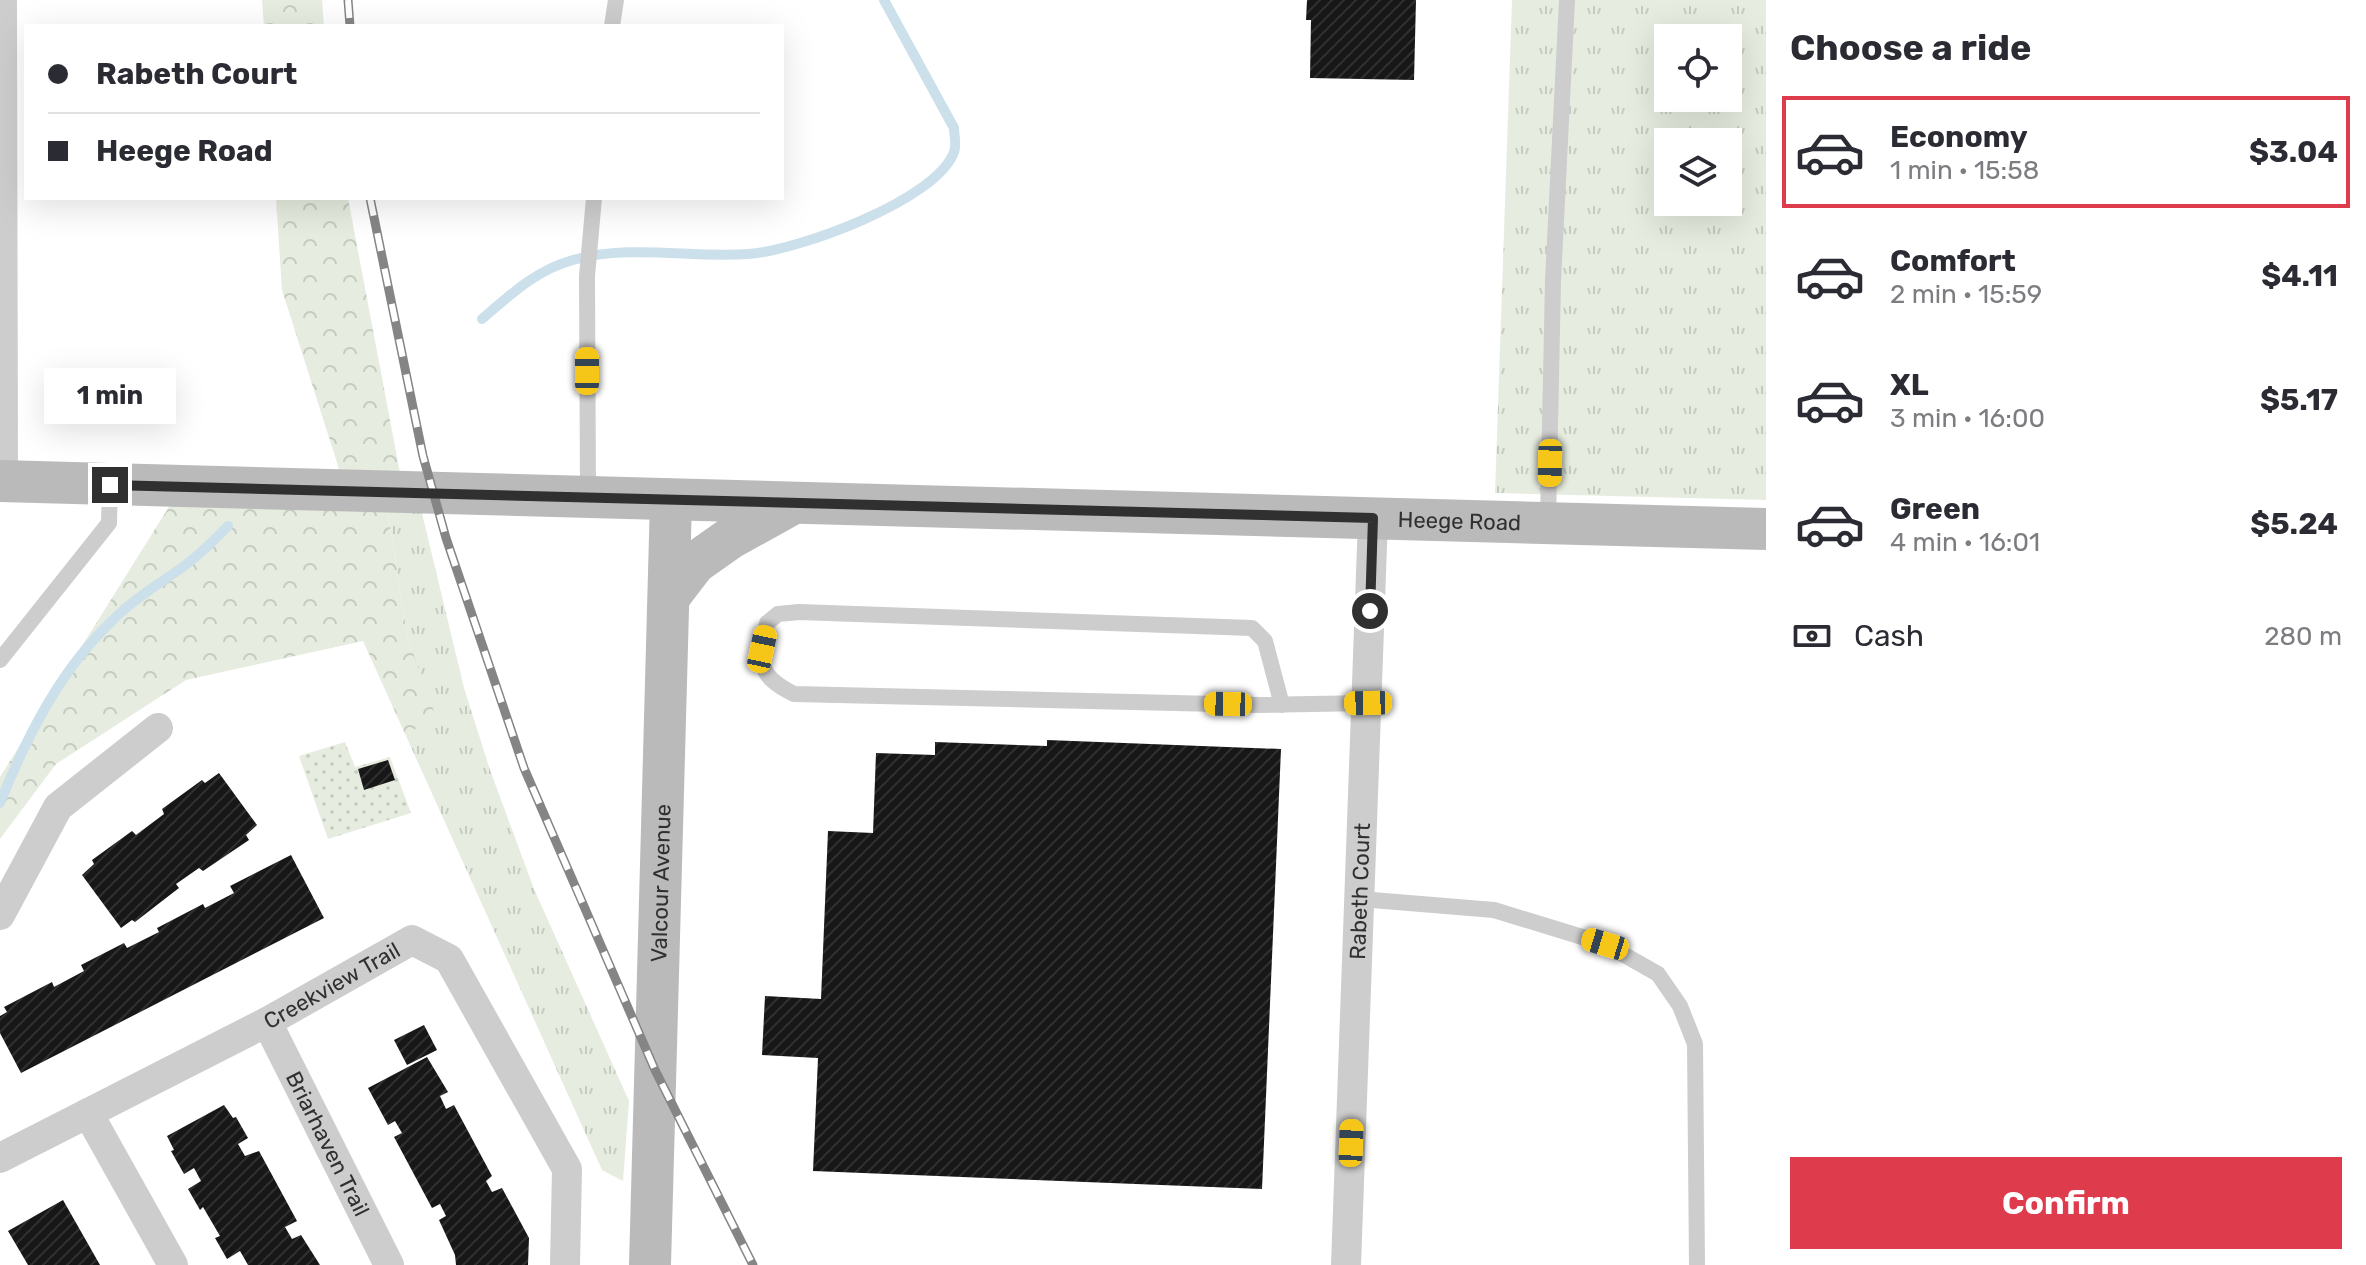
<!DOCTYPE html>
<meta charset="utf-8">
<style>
body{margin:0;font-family:Rubik,sans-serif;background:#f7f7f7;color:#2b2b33;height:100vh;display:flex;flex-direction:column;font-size:30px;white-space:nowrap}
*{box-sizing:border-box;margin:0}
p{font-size:26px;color:#7c7c81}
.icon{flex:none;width:44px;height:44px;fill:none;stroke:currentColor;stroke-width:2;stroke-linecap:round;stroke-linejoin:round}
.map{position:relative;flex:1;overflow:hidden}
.side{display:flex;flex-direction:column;background:#fff;width:600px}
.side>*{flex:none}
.top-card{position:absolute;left:24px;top:24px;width:760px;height:176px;border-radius:0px;box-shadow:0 8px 32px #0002;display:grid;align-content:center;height:176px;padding:0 24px;background:#fff}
.fabs{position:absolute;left:1654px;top:24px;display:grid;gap:16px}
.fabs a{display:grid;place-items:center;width:88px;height:88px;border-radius:0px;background:#fff;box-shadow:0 8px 32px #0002;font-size:40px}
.end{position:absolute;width:36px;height:36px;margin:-18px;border:10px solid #303030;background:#fff;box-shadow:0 0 0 4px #fff}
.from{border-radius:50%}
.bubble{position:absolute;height:56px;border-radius:0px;background:#fff;box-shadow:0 8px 32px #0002;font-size:26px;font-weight:700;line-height:56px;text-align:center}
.car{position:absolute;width:24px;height:48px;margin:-24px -12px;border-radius:10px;box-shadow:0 0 6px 2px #0007;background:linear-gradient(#f5c518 24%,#345 0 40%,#f5c518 0 76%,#345 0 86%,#f5c518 0)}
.top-card b{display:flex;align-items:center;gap:28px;height:76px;font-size:30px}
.top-card b+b{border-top:2px solid #e1e1e2}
.top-card i{width:20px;height:20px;background:#2b2b33}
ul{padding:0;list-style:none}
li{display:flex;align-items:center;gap:24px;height:112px;margin:0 16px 12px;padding:0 8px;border:4px solid transparent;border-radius:0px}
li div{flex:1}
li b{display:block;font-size:30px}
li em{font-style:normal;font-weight:700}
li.active{border-color:#de3b4d}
li>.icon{width:72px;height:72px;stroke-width:1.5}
h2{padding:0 24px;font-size:36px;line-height:96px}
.pay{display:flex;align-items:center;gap:20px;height:88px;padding:0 24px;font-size:30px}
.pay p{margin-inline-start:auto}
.primary-button{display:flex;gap:16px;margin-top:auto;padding:16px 24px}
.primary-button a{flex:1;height:92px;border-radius:0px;background:#de3b4d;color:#fff;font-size:32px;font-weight:700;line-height:92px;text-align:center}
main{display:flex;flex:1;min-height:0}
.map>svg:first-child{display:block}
</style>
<main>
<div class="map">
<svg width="1766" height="1265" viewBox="0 0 1766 1265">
<defs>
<pattern id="grass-tufts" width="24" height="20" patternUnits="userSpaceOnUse" patternTransform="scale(2)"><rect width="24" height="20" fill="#e6ecdf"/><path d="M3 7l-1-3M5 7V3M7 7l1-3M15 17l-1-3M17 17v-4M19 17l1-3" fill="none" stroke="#c6cbc0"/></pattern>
<pattern id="forest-crowns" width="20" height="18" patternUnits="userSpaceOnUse" patternTransform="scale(2)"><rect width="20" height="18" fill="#e6ecdf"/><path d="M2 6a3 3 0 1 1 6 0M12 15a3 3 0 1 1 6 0" fill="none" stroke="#c6cbc0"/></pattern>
<pattern id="park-dots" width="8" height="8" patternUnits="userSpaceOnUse" patternTransform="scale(2)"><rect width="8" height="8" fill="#e6ecdf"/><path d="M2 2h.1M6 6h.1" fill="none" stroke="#c6cbc0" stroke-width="1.8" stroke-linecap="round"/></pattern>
<pattern id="building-hatch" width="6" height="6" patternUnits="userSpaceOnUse" patternTransform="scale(2)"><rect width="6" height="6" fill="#171717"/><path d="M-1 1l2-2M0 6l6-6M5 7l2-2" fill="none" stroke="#303030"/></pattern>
</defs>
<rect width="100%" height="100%" fill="#fff"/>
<!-- grass -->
<path fill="url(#grass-tufts)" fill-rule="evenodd" d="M 1512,0 L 1766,0 L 1766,500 L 1495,493 ZM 1668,38 L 1728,38 L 1728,98 L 1668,98 ZM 1668,142 L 1728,142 L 1728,202 L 1668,202 Z
M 387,507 L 421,509 L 464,688 L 490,770 L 534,889 L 629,1101 L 623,1181 L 602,1170 L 406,736 L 434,714 L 408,639 Z"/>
<!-- forest -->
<path fill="url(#forest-crowns)" d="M 262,0 L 322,0 L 324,26 L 264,26 Z
M 276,198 L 348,198 L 400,473 L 341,475 L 282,290 Z
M 172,502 L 387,507 L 408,639 L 435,714 L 406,736 L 363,641 L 186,680 L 56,764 L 0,839 L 0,777 Z"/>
<!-- park -->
<path fill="url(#park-dots)" d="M 345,742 L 355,767 L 390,757 L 411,813 L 328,839 L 299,756 Z"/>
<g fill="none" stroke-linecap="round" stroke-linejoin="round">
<!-- stream -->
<path stroke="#cce0eb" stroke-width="10" d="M 482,319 C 510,295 536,270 573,260 C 629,244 690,258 748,254 C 797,251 937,200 954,152 C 957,145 954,135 954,128 L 884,0
M 0,803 C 27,736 61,668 115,618 C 137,596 163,582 188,563 C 202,553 215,539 228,526"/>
</g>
<!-- building -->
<path fill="url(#building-hatch)" d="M 1307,0 L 1416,0 L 1414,80 L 1310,78 L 1311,20 L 1306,20 Z
M 1047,740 L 1281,749 L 1262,1189 L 813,1171 L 818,1058 L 762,1055 L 765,996 L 821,999 L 828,831 L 873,833 L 876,753 L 935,755 L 935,742 L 1047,746 Z
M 388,760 L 395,780 L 364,790 L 358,769 Z
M 219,773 L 257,825 L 246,835 L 249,840 L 203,871 L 199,868 L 176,884 L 179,888 L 166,898 L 135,922 L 132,920 L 121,928 L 82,875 L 94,864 L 92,860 L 132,831 L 136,835 L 164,814 L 162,809 L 202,780 L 205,783 Z
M 291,855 L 324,918 L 21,1073 L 0,1033 L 0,1016 L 7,1012 L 4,1007 L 52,982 L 54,987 L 84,971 L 81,965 L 124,943 L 127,948 L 159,932 L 157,928 L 203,904 L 205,908 L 234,893 L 230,886 Z
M 424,1025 L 437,1050 L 407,1065 L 394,1040 Z
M 427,1057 L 448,1092 L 440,1096 L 446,1109 L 454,1105 L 492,1176 L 486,1181 L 492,1192 L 502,1188 L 529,1238 L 528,1265 L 456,1265 L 455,1255 L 439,1220 L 446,1216 L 440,1204 L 432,1208 L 394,1137 L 402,1133 L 395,1121 L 388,1125 L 368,1088 Z
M 224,1105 L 233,1118 L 236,1117 L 248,1138 L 238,1144 L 245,1156 L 259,1151 L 297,1221 L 285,1227 L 292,1239 L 301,1235 L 320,1265 L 248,1265 L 240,1251 L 227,1259 L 215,1238 L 220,1236 L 203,1207 L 200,1210 L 188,1189 L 201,1181 L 194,1168 L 184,1174 L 171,1151 L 174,1150 L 167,1136 Z
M 63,1200 L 100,1265 L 28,1265 L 8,1231 Z"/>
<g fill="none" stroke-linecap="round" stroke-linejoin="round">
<!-- lane -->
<path stroke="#cdcdcd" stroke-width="16" d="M 612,26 L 616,0
M 588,496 L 587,276 L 594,198
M 1548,521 L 1553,281 L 1567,0
M 0,660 L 109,523 L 110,485
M 1282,705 L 1265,641 L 1252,628 L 799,612 L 778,614 L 767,623 C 759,662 756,675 794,694 L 1259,705 L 1368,703
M 1360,899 L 1494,910 L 1605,944 L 1658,974 L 1680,1006 L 1695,1044 L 1697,1265"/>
<!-- street -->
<g stroke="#cdcdcd" stroke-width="30">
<path d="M 2,0 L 3,482"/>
<path d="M 0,915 L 58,807 L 158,728"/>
<path id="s1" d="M 267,1022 L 389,1265"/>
<path d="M 88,1113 L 173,1265"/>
<path id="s2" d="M 0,1158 L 267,1022 L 412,940 L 449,959 L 567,1169 L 565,1265"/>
<path id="s3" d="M 1346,1265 L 1373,518"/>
</g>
<!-- secondary -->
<g stroke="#bababa" stroke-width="42">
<path id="s4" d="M 0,481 L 1766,529"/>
<path d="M 669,597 L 695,563 L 729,539 L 794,503"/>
<path id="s5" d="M 650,1265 L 671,500"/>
</g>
<defs>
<path id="rail" d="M 348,0 L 350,26
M 370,198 L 423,456 L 446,538 L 524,768 L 655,1070 L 753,1265"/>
</defs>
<!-- rail casing -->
<use href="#rail" stroke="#858585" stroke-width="9"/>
<!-- rail -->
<use href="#rail" stroke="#fff" stroke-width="6" stroke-dasharray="18" stroke-linecap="butt"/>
</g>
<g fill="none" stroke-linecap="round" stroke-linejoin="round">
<!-- route -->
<path stroke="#303030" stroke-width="10" d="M 110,485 L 1373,518 L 1370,611"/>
</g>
<g text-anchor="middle" stroke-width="8" stroke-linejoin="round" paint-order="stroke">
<!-- street labels -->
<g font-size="22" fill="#303030" stroke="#fff">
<text dy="8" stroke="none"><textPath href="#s4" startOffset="1460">Heege Road</textPath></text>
<text dy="8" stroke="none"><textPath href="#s5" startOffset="382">Valcour Avenue</textPath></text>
<text dy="8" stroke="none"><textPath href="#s3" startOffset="374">Rabeth Court</textPath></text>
<text dy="8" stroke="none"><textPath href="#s2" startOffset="374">Creekview Trail</textPath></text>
<text dy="8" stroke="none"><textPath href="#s1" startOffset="136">Briarhaven Trail</textPath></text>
</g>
</g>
</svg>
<div class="fabs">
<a><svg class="icon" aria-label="locate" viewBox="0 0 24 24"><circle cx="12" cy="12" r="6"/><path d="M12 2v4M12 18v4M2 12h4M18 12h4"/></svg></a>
<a><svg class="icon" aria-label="layers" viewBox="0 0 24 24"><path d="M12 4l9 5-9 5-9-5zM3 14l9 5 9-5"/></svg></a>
</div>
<i class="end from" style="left:1370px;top:611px"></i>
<i class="end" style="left:110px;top:485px"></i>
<div class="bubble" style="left:44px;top:368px;width:132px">1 min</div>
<i class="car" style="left:587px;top:371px;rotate:0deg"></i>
<i class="car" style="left:1550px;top:463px;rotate:181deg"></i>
<i class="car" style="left:762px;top:649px;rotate:12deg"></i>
<i class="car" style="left:1368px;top:703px;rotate:269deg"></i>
<i class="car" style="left:1228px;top:704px;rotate:271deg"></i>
<i class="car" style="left:1605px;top:944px;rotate:287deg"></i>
<i class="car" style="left:1351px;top:1143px;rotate:2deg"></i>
<div class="top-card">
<b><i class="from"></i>Rabeth Court</b>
<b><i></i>Heege Road</b>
</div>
</div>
<section class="side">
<h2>Choose a ride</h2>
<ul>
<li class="active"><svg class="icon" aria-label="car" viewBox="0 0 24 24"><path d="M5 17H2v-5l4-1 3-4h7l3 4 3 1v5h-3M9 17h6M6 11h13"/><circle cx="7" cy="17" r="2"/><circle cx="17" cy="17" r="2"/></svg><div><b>Economy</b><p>1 min · 15:58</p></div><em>$3.04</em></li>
<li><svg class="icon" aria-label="car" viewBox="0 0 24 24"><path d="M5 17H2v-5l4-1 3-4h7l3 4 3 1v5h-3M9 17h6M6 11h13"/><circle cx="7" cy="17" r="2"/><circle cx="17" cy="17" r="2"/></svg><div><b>Comfort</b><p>2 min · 15:59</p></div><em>$4.11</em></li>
<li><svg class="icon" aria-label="car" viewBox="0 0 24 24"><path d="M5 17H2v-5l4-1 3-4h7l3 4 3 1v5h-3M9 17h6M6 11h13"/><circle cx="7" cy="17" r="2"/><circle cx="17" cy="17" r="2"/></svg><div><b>XL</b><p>3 min · 16:00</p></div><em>$5.17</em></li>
<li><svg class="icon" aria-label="car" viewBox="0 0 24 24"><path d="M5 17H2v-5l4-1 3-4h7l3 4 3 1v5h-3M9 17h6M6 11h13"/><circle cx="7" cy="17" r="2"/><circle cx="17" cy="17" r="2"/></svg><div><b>Green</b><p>4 min · 16:01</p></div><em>$5.24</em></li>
</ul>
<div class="pay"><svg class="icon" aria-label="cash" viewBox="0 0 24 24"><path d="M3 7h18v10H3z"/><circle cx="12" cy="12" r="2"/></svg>Cash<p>280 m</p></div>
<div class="primary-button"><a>Confirm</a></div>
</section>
</main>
